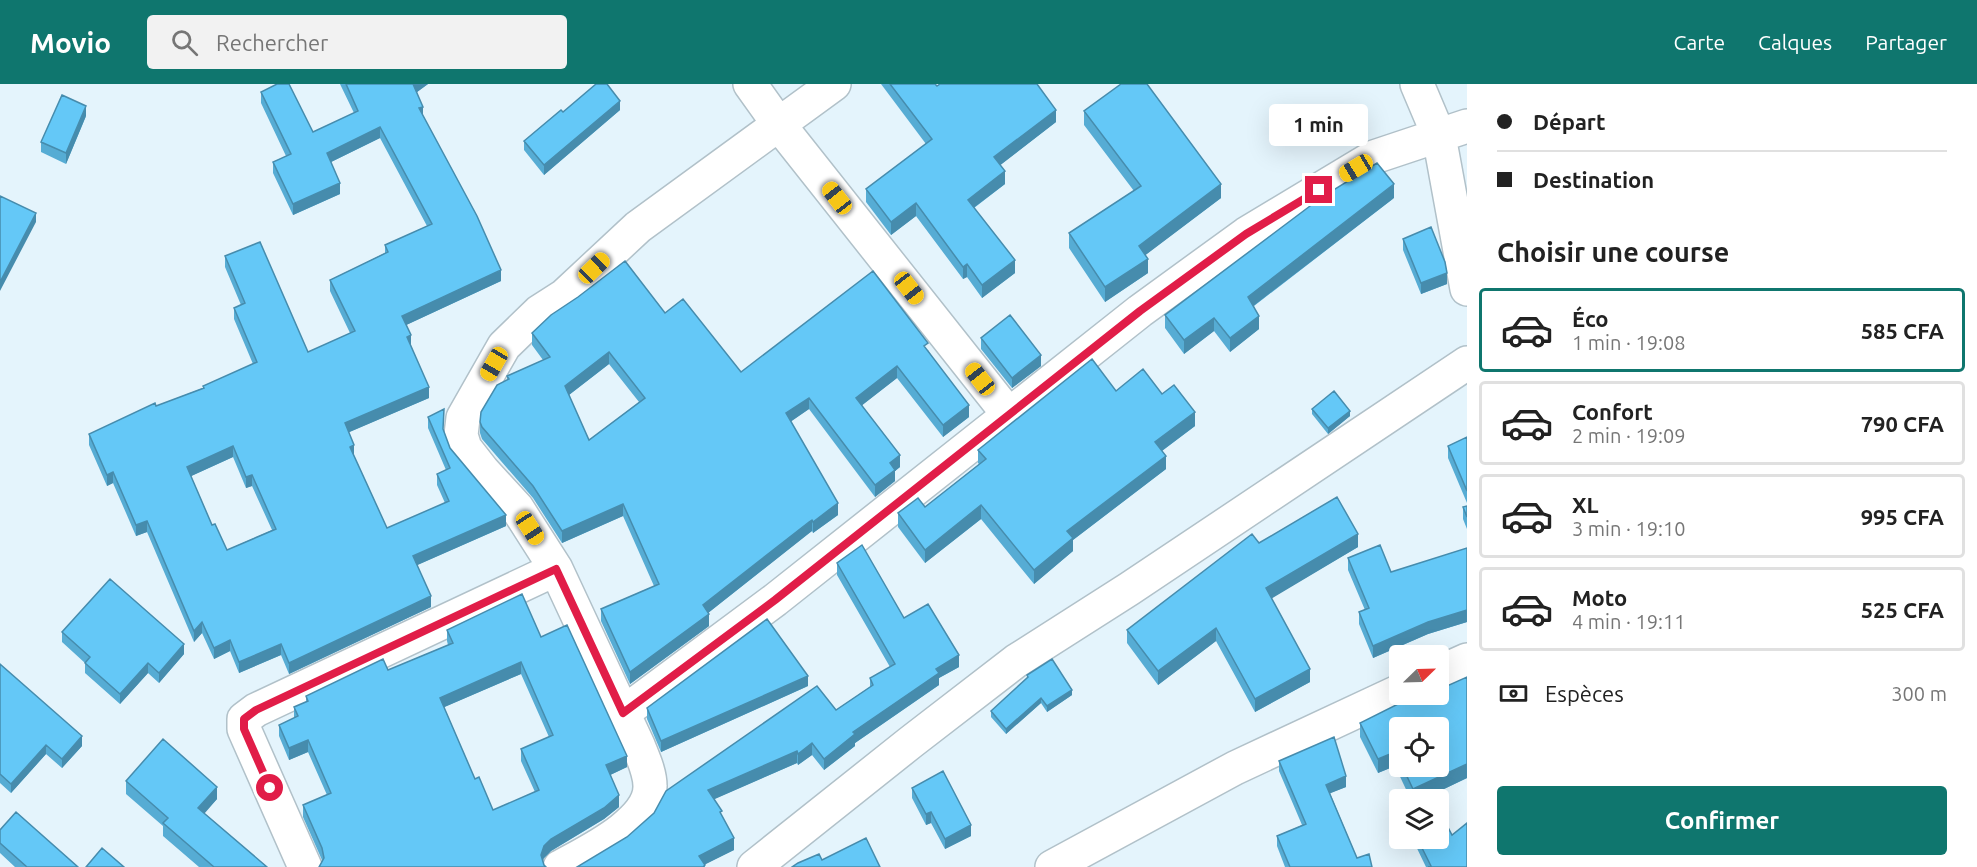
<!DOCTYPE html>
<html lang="fr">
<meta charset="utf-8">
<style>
body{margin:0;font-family:Ubuntu,sans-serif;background:#f2f2f2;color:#222;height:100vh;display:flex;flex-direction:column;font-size:22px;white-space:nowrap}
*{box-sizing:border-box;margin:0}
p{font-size:20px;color:#767676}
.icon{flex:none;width:33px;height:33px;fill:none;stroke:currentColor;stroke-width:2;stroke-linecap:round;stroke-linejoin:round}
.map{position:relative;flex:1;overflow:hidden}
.panel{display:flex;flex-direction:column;background:#fff;width:510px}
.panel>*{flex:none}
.top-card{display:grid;align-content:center;height:132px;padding:0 30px;background:#fff}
.needle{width:39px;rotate:67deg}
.buttons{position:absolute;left:1389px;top:561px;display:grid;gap:12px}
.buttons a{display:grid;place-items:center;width:60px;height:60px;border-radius:6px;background:#fff;box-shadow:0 6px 24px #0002;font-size:30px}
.end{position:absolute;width:27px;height:27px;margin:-14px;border:8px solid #e11d48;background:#fff;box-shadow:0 0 0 3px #fff}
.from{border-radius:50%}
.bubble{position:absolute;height:42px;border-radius:6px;background:#fff;box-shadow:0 6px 24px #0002;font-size:20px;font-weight:600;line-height:42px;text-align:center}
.car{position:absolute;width:18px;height:36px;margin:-18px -9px;border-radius:8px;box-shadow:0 0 4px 2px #0007;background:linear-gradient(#f5c518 24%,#345 0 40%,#f5c518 0 76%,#345 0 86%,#f5c518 0)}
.top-card b{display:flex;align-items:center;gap:21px;height:57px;font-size:22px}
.top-card b+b{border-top:2px solid #e0e0e0}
.top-card i{width:15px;height:15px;background:#222}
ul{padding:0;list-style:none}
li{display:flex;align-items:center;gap:18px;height:84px;margin:0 12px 9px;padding:0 18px;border:3px solid #e0e0e0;border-radius:6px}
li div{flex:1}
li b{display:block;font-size:22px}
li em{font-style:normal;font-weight:600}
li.active{border-color:#0f766e}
li>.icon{width:54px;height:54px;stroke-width:1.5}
h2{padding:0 30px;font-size:27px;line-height:72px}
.pay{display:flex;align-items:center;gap:15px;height:66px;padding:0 30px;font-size:22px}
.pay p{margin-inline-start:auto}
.cta{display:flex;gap:12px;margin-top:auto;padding:12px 30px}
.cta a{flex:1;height:69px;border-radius:6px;background:#0f766e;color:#fff;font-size:24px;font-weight:600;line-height:69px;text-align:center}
header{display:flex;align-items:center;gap:36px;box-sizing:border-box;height:84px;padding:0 30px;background:#0f766e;color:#fff}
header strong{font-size:28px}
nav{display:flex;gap:33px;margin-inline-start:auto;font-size:21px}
.search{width:420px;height:54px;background:#f2f2f2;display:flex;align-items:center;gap:15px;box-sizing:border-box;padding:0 21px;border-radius:6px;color:#767676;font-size:22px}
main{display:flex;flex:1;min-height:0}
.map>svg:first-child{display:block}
</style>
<header>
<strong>Movio</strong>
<div class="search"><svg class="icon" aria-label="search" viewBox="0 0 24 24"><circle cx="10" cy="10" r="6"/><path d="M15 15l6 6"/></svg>Rechercher</div>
<nav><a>Carte</a><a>Calques</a><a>Partager</a></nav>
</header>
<main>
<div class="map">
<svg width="1467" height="783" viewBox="0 0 1467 783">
<rect width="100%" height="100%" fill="#e4f4fc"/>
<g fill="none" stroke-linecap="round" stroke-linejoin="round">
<defs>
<path id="minor" d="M 750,0 L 780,42 L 1009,331
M 1417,0 L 1439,52 L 1467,205
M 1438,589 L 1467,576
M 623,629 L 775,516 L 1140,227 L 1246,150 L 1374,73 L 1467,42
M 305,783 L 244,645 L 244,635 L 256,626 L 556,485
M 560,783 C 587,768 651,738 650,702 C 650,688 643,674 638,661 L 556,485 L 517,424 L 483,387 L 465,364 L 461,351 L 463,334 L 504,262 L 539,228 L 564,212 L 638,143 L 834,0
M 754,783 L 911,658 L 1016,577 L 1129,505 L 1467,279
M 1052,783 L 1235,684 L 1400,607"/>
</defs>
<!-- minor casing -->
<use href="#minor" stroke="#b1c1c9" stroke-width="36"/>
<!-- minor -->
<use href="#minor" stroke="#fff" stroke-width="33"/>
</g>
<!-- wall -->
<path fill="#56acd4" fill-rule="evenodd" d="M 340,0 L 428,0 L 417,8 L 423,32 L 501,197 L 406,241 L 411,262 L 429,314 L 349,348 L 354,372 L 387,444 L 445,419 L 437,401 L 437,390 L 446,386 L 428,344 L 428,333 L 443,346 L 450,364 L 506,442 L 417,481 L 431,523 L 289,590 L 281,571 L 239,589 L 230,567 L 214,575 L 202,549 L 194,558 L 147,448 L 136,452 L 113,399 L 107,402 L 89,361 L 89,350 L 156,322 L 203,304 L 203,302 L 253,280 L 234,235 L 234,224 L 241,221 L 225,183 L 225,172 L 308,268 L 350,249 L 330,207 L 330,196 L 385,169 L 385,161 L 427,142 L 380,54 L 331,78 L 340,110 L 293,131 L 273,89 L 273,78 L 286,72 L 261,19 L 261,8 L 313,48 L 354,29 ZM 233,373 L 246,404 L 252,402 L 272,446 L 227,466 L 212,441 L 191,392 Z
M 881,0 L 935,0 L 937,2 L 1056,38 L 1000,81 L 1005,100 L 974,124 L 1015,189 L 982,214 L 967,193 L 963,195 L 916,132 L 891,151 L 866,118 L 866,105 L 926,60 Z
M 620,26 L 544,91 L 524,66 L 524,57 L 563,28 Z
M 1084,27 L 1221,114 L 1145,171 L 1148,189 L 1105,218 L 1069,164 L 1069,149 L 1134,107 L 1084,41 Z
M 86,32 L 66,80 L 41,68 L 41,58 Z
M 1394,114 L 1254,222 L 1259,245 L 1230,268 L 1214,247 L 1184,270 L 1165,244 L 1165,231 Z
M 1403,155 L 1447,200 L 1421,210 L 1403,166 Z
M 665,229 L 741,288 L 928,266 L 969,333 L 943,353 L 897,294 L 862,321 L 900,383 L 895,387 L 895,397 L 875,413 L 809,325 L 791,337 L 838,431 L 813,449 L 812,447 L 809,449 L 708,529 L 709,542 L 630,600 L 601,537 L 601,525 L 654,502 L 623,432 L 562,459 L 533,414 L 482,355 L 480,349 L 480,338 L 507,296 L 507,292 L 543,276 L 532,261 L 532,249 ZM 609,280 L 639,318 L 589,356 L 569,311 Z
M 981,254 L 1041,282 L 1012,304 L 981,265 Z
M 1116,307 L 1162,310 L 1195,342 L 1162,367 L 1166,385 L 1073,456 L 1073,467 L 1034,500 L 981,435 L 925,479 L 898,443 L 898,429 L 925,423 L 979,380 L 978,379 L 978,366 Z
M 1312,325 L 1350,332 L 1328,350 L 1312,330 Z
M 1467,353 L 1467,419 L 1448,374 L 1448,362 Z
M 1467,422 L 1467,445 L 1463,435 L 1463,423 Z
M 1259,459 L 1358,463 L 1271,514 L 1310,598 L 1255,628 L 1216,557 L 1158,601 L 1127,559 L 1127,546 Z
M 1467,464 L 1467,538 L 1428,550 L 1373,574 L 1359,540 L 1359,528 L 1365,526 L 1348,486 L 1348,474 L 1391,488 Z
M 837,479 L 904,534 L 959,583 L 939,594 L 939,601 L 855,659 L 855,662 L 824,686 L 812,671 L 798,681 L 797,679 L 714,715 L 722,732 L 734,766 L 705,780 L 705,783 L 581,782 L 836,626 L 870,603 L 870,594 L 890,583 L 837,491 Z
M 447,546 L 541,553 L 627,683 L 610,691 L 619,723 L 604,735 L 551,767 L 544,774 L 320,782 L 322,776 L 303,733 L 303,721 L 327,711 L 308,668 L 289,676 L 279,652 L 279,641 L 294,634 L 294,623 L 306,618 L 306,612 L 388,586 L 448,561 L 447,557 ZM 521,590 L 549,653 L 521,665 L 521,677 L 535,708 L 493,726 L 475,695 L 444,623 Z
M 62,548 L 184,570 L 159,599 L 148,589 L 120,620 L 85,589 L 85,579 L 62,558 Z
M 0,580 L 82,662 L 62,684 L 46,670 L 11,709 L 0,699 Z
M 1027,591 L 1072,611 L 1047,628 L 1041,619 L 1006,650 L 991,633 L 991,627 L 1027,594 Z
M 1467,593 L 1467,694 L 1421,716 L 1411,716 L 1395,682 L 1378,689 L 1360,653 L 1360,639 L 1419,615 ZM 1400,644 L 1438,682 L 1400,682 Z
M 808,602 L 661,668 L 647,635 L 647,624 Z
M 1279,677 L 1346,703 L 1330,709 L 1357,774 L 1372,783 L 1285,783 L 1277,762 L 1277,752 L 1302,741 L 1279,687 Z
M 126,697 L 217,715 L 204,729 L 267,783 L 199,783 L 163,752 L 163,742 L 126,710 Z
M 912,704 L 971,752 L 945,765 L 931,739 L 926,741 L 912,714 Z
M 0,746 L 78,783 L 15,783 L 0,769 Z
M 1452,751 L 1467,783 L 1426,783 L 1412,754 L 1438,754 Z"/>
<!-- shaded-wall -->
<path fill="#468cad" d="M 413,0 L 428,0 L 413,11 Z
M 620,17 L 620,26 L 544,91 L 544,81 Z
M 86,22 L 86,32 L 66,80 L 66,69 Z
M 423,23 L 423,33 L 419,24 Z
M 1056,26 L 1056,38 L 994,86 L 994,73 Z
M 380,43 L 380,54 L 327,80 L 327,69 Z
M 1005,87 L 1005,100 L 968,128 L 968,116 Z
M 340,99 L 340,110 L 293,131 L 293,120 Z
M 1221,100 L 1221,114 L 1139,176 L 1139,162 Z
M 1394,100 L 1394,114 L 1248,226 L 1248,213 Z
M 916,119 L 916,132 L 891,151 L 891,138 Z
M 36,129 L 36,138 L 0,207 L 0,198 Z
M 1148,175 L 1148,189 L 1105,218 L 1105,203 Z
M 1015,176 L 1015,189 L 982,214 L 982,201 Z
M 967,180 L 967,193 L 963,195 L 963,183 Z
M 501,186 L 501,197 L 402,243 L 402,232 Z
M 1447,189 L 1447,200 L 1421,210 L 1421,199 Z
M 1259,232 L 1259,245 L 1230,268 L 1230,254 Z
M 1214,234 L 1214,247 L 1184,270 L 1184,256 Z
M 411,251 L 411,262 L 407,253 Z
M 609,268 L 609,280 L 565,314 L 565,302 Z
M 1041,271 L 1041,282 L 1012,304 L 1012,294 Z
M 897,282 L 897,294 L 856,326 L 856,314 Z
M 429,303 L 429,314 L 345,350 L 345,339 Z
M 809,314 L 809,325 L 786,341 L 786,329 Z
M 969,321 L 969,333 L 943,353 L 943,341 Z
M 1350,327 L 1350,332 L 1328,350 L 1328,344 Z
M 1195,328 L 1195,342 L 1155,372 L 1155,358 Z
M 354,361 L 354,372 L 350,363 Z
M 233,362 L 233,373 L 187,394 L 187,383 Z
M 900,371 L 900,383 L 895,387 L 895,397 L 875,413 L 875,401 L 890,379 Z
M 1166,372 L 1166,385 L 1073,456 L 1073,467 L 1034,500 L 1034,486 L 1067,447 Z
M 113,388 L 113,399 L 107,402 L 107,391 Z
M 252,391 L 252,402 L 246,404 L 246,393 Z
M 838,419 L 838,431 L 813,449 L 813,438 Z
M 623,420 L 623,432 L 562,459 L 562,447 Z
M 981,421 L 981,435 L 925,479 L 925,466 Z
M 506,431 L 506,442 L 413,483 L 413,472 Z
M 812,436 L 812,447 L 703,533 L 703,521 Z
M 147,437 L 147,448 L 136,452 L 136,441 Z
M 1358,450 L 1358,463 L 1266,518 L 1266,504 Z
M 431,512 L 431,523 L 289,590 L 289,579 Z
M 1467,526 L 1467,538 L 1428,550 L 1373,574 L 1373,562 L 1428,538 Z
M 709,530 L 709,542 L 630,600 L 630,588 Z
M 202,538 L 202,549 L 194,558 L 194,547 Z
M 1216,544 L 1216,557 L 1158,601 L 1158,587 Z
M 230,556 L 230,567 L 214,575 L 214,564 Z
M 184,560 L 184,570 L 159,599 L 159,589 Z
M 281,560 L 281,571 L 239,589 L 239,578 Z
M 959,571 L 959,583 L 939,594 L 939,601 L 855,659 L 855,662 L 824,686 L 824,675 L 853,648 L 936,585 Z
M 521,578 L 521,590 L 440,625 L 440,614 Z
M 148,579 L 148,589 L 120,620 L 120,610 Z
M 1310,585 L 1310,598 L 1255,628 L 1255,615 Z
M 808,592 L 808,602 L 661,668 L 661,657 Z
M 1072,606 L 1072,611 L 1047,628 L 1047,622 Z
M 1041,614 L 1041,619 L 1006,650 L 1006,645 Z
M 82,652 L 82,662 L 62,684 L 62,675 Z
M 308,656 L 308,668 L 289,676 L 289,664 Z
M 812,659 L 812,671 L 798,681 L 798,670 Z
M 46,661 L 46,670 L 11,709 L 11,700 Z
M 797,667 L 797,679 L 708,718 L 708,706 Z
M 1395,668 L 1395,682 L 1378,689 L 1378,675 Z
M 627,672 L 627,683 L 606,693 L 606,681 Z
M 1467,680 L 1467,694 L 1421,716 L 1413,716 L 1413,705 Z
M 1346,692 L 1346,703 L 1326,711 L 1326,701 Z
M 217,703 L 217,715 L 198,737 L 198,724 Z
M 619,711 L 619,723 L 604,735 L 551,767 L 544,774 L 541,783 L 541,771 L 544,762 L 551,755 Z
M 931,728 L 931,739 L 926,741 L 926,730 Z
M 971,741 L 971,752 L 945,765 L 945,755 Z
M 734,754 L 734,766 L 700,783 L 699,772 Z"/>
<!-- building -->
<path fill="#64c8f7" stroke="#468cad" stroke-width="1.5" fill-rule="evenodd" d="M 277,0 L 289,0 L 313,48 L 358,27 L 346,0 L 413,0 L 423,23 L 419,24 L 477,132 L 501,186 L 402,232 L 411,251 L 407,253 L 429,303 L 345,339 L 354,361 L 350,363 L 387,444 L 449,417 L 437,390 L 450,384 L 428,333 L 444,325 L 443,345 L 450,364 L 506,431 L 413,472 L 431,512 L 289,579 L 281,560 L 239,578 L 230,556 L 214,564 L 202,538 L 194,547 L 147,437 L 136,441 L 113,388 L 107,391 L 89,350 L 155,319 L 156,322 L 204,304 L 203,302 L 257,278 L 234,224 L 245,219 L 225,172 L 260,158 L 308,268 L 355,247 L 330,196 L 388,168 L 385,161 L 432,140 L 380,43 L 327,69 L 340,99 L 293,120 L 273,78 L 291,70 L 261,8 ZM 233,362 L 246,393 L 252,391 L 276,445 L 227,466 L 215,440 L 212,441 L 187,383 Z
M 596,0 L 607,0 L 620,17 L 544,81 L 524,57 L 561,26 L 563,28 Z
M 890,0 L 935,0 L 937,2 L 940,0 L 1037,0 L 1056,26 L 994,73 L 1005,87 L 968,116 L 1015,176 L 982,201 L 967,180 L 963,183 L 916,119 L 891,138 L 866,105 L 932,55 Z
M 1121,0 L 1147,0 L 1221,100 L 1139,162 L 1148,175 L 1105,203 L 1069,149 L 1141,102 L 1084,27 Z
M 62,11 L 86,22 L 66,69 L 41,58 Z
M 1377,79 L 1394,100 L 1248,213 L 1259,232 L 1230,254 L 1214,234 L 1184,256 L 1165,231 L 1322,113 Z
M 0,112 L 36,129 L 0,198 Z
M 1431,143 L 1445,178 L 1447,189 L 1421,199 L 1403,155 Z
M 625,177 L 665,229 L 683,215 L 741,288 L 873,187 L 928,259 L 924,262 L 969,321 L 943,341 L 897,282 L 856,314 L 900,371 L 890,379 L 895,386 L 875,401 L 809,314 L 786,329 L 838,419 L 813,438 L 812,436 L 809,438 L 703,521 L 709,530 L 630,588 L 601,525 L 659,500 L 623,420 L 562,447 L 533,402 L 482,343 L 480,338 L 481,328 L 497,301 L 509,295 L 507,292 L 550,273 L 532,249 L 551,231 L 578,213 ZM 609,268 L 645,314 L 589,356 L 565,302 Z
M 1010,231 L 1041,271 L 1012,294 L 981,254 Z
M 1092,275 L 1116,307 L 1143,285 L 1162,310 L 1174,301 L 1195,328 L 1155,358 L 1166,372 L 1067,447 L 1073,454 L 1034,486 L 981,421 L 925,466 L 898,429 L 918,414 L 925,423 L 986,375 L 978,366 Z
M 1334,307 L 1350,327 L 1328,344 L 1312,325 Z
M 1467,353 L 1467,407 L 1448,362 Z
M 1337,413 L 1358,450 L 1266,504 L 1310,585 L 1255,615 L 1216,544 L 1158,587 L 1127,546 L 1252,450 L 1259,459 Z
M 1467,422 L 1467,433 L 1463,423 Z
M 862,461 L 904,534 L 928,520 L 959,571 L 936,585 L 939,589 L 853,648 L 855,650 L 824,675 L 812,659 L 798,670 L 797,667 L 708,706 L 722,727 L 720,728 L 734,754 L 699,772 L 705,781 L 703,783 L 577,783 L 627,753 L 654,729 L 666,707 L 817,602 L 836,626 L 873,601 L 870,594 L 895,580 L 837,479 Z
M 1380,461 L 1391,488 L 1467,464 L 1467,526 L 1428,538 L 1373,562 L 1359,528 L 1369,524 L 1348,474 Z
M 110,495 L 184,560 L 159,589 L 148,579 L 120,610 L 85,579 L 90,573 L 62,548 Z
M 522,510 L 541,553 L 567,541 L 627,672 L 606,681 L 619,711 L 604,724 L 551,755 L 544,762 L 541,771 L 544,781 L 546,783 L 319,783 L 324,774 L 322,764 L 303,721 L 331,709 L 308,656 L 289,664 L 279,641 L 298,632 L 294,623 L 308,617 L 306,612 L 383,575 L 388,586 L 453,559 L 447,546 ZM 521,578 L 553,651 L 521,665 L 539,706 L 493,726 L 479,693 L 475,695 L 440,614 Z
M 767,535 L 808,592 L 661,657 L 647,624 Z
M 1052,575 L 1072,606 L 1047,622 L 1041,614 L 1006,645 L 991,627 L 1028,593 L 1027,591 Z
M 0,580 L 82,652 L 62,675 L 46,661 L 11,700 L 0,690 Z
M 1467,593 L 1467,680 L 1413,705 L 1402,682 L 1438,682 L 1438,644 L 1400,644 L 1400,678 L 1395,668 L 1378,675 L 1360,639 L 1416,611 L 1419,615 L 1429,610 L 1438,610 L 1438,606 Z
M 1334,653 L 1346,692 L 1326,701 L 1357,774 L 1369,770 L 1372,783 L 1290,783 L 1277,752 L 1306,740 L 1279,677 Z
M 163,655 L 217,703 L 198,724 L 267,783 L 214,783 L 163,739 L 168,734 L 126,697 Z
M 943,687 L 971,741 L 945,755 L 931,728 L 926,730 L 912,704 Z
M 1438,724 L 1452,751 L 1467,739 L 1467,783 L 1428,783 L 1431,782 L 1417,754 L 1438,754 Z
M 16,728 L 78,783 L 27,783 L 0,759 L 0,746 Z
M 866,754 L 880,783 L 792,783 L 798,779 L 819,770 L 822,776 Z
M 102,764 L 124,783 L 86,783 Z"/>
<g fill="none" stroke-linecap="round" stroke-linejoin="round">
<!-- route -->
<path stroke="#e11d48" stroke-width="8" d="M 270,704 L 244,645 L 244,635 L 256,626 L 556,485 L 623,629 L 775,516 L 1140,227 L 1246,150 L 1319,106"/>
</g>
</svg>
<div class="buttons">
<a><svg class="needle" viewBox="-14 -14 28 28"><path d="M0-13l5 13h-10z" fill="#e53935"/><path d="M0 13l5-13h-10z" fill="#767676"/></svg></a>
<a><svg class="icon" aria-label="locate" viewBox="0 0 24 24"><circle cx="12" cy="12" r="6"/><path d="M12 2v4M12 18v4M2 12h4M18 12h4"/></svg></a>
<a><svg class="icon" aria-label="layers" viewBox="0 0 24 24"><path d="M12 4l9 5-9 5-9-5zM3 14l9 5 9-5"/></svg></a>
</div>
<i class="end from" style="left:270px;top:704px"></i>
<i class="end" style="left:1319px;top:106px"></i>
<div class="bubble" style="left:1269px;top:20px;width:99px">1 min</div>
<i class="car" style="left:1356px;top:84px;rotate:239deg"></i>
<i class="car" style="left:837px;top:114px;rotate:322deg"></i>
<i class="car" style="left:594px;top:184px;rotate:46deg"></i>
<i class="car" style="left:909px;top:204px;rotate:142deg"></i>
<i class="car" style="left:494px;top:280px;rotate:210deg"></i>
<i class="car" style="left:980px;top:295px;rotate:322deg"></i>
<i class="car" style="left:530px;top:444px;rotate:147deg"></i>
</div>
<section class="panel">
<div class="top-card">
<b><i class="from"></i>Départ</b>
<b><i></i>Destination</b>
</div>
<h2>Choisir une course</h2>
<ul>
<li class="active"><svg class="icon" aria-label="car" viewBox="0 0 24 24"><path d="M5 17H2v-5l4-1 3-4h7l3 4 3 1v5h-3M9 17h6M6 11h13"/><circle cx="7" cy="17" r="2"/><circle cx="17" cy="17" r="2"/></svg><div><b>Éco</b><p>1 min · 19:08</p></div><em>585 CFA</em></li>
<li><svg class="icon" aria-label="car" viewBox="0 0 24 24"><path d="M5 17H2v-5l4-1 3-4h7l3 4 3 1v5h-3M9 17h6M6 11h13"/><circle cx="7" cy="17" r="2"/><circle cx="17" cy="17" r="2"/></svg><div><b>Confort</b><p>2 min · 19:09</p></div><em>790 CFA</em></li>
<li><svg class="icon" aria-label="car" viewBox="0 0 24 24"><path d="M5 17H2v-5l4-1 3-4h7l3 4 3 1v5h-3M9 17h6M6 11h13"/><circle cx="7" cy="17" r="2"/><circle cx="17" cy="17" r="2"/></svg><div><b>XL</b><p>3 min · 19:10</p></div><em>995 CFA</em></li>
<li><svg class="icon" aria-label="car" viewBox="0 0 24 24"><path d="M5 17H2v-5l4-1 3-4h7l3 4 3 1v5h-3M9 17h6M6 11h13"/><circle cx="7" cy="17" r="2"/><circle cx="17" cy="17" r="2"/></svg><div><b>Moto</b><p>4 min · 19:11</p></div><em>525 CFA</em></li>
</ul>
<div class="pay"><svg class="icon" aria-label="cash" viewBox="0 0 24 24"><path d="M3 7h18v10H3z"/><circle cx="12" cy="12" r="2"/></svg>Espèces<p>300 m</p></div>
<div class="cta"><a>Confirmer</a></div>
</section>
</main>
